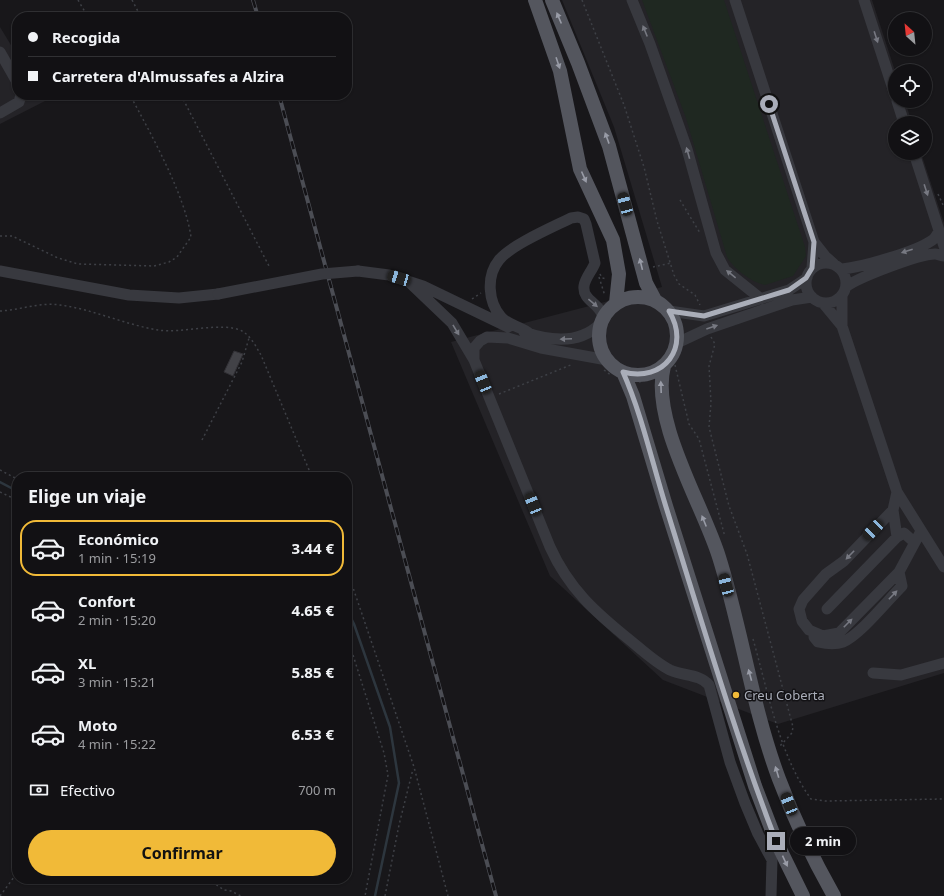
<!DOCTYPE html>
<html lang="es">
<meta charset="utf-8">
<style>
body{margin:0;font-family:"Noto Sans",sans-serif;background:#1f1f22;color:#f1f3f6;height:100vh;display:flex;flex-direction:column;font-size:15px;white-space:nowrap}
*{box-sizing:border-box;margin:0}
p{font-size:13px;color:#9c9da0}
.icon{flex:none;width:22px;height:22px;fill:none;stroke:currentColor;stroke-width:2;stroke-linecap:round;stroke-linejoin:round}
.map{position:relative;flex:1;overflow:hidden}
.panel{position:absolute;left:12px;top:472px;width:340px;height:412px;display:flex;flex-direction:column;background:#121114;border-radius:16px;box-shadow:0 1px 3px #0004,0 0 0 1px #313134}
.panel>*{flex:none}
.hud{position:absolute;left:12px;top:12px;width:340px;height:88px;border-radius:16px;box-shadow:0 1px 3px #0004,0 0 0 1px #313134;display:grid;align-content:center;height:88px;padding:0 16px;background:#121114}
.needle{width:26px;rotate:333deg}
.controls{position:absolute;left:888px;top:12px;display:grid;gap:8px}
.controls a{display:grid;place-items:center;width:44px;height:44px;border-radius:50%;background:#121114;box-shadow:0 1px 3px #0004,0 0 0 1px #313134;font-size:20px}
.end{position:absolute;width:18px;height:18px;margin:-9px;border:5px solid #aaaeb9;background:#111;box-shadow:0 0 0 2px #111}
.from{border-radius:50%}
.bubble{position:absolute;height:28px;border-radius:14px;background:#121114;box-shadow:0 1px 3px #0004,0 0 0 1px #313134;font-size:13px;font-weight:700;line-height:28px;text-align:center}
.car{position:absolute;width:12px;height:24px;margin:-12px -6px;border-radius:5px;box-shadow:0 0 3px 1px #0007;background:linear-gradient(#222 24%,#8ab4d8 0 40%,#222 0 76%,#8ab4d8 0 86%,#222 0)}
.hud b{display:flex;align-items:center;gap:14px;height:38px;font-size:15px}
.hud b+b{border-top:1px solid #313134}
.hud i{width:10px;height:10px;background:#f1f3f6}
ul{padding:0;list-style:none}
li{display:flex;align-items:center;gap:12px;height:56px;margin:0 8px 6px;padding:0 8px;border:2px solid transparent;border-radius:16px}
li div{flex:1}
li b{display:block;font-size:15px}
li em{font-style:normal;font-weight:700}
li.active{border-color:#f1ba38}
li>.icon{width:36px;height:36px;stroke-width:1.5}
h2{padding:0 16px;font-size:18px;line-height:48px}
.pay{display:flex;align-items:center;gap:10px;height:44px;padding:0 16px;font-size:15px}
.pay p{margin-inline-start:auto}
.action{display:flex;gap:8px;margin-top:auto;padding:8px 16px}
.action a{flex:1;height:46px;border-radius:24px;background:#f1ba38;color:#111;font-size:16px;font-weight:700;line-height:46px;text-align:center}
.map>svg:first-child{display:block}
</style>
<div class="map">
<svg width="944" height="896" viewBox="0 0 944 896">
<rect width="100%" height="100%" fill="#18171a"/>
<!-- built -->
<path fill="#242327" d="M 562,0 L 872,0 L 895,71 L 895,101 L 905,101 L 912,123 L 895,123 L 895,153 L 921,153 L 944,223 L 944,673 L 778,724 L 663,680 L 550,576 L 451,342 L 662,287 L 614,127 Z
M 0,27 L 17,55 L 17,95 L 42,95 L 45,101 L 0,124 Z"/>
<!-- green -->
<path fill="#1f2821" d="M 642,0 L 724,0 L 805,247 L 806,256 L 793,276 L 765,285 C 751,282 734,269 727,257 L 686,118 Z"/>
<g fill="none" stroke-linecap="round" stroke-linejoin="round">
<!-- stream -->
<path stroke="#2d363e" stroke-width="2.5" d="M 0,482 L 17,491
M 347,610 L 354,624 L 390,727 L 399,783 L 375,896"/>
</g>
<!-- building -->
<path fill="#424247" stroke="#323136" d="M 234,351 L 243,354 L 233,376 L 224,372 Z"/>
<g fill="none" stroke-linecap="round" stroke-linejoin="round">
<!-- path -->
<path stroke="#3e4046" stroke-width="1.5" stroke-dasharray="2 3" stroke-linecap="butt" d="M 78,0 L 88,17
M 132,0 L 141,17
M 582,0 L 624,105 L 644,167 L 657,221 L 674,275 L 679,284 L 695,295 L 700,305
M 181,95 L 270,268
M 938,194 L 944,207
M 680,200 L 700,233
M 0,236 L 12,236 L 58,258 L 78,264 L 154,266 L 169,262 L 177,257 L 191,237 C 185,195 151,134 130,95
M 653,267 L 671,263
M 600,274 L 602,278 L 607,279
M 599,277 L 605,296
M 472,299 L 481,293
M 0,311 C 20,310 40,302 60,305 C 92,309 126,325 158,330 C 182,334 222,321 242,331 C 251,336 256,347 261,355 L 312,477
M 711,337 L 715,344 L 709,366 L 711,403 L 709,427 L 729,506 L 747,554 L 793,727 L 792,733 L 780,746
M 675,362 L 680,353
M 675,365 L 689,424 L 699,439 L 725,537
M 604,370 L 612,376
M 639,382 L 651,379
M 499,394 L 573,364
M 202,440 L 242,362 L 249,338
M 0,470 L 17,479
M 0,492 L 17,500
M 347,570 L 414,767 L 448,896
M 347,586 L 355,592
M 347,636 L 384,753 L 388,775 L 365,896
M 753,639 C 768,691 779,755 811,799 L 825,801 L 944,799
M 208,879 L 224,890 L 231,891 L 241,896
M 0,896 L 17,873
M 385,896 L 399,825 L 413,769"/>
<!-- minor -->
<path stroke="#38393f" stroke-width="11" d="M 632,0 L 650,44 L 687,149 L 716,253 L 725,270 L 761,299
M 735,0 L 814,242 L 812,268
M 864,0 L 895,95
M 0,52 L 17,82
M 897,101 L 904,123
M 0,113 L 19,102 L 21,95
M 914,153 L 944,246
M 814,242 L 825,256 L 834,264
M806 283a20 20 0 1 1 40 0a20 20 0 1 1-40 0Z
M 842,269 C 862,267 915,252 931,241 C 935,239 937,235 939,231
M 0,271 L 129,295 L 179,298 L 218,294
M 358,271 L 389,275 L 423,286 L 508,327
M 408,281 L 452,323 L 474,360 L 550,547 C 569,589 595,612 631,641 C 643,651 656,663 670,670 C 683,676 700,674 709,685 L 730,762 L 745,803 L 758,834 L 772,860 L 771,896
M 847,286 C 860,277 919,254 935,254 C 938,254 941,256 944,256
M 823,303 L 842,326 L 897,492 L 944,567
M 669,311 L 704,316 L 789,290 L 807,278
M 842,326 L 842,296
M 524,332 C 550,341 580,344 600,324
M 530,334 C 521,326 509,326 501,317 C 488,302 486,276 499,260 C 511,245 553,227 571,218 L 578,217 L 584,219 L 586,224 L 595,263 C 592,271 585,278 584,286 C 582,301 602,304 603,318
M 677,343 L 707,329 L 792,300 L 812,297
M 474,360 L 474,348 L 480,341 L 487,337 L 508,338 L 541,348 L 607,360
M 897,492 L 893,510 L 844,561 L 826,574 L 803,600 L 799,609 L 802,621 L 809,630 L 823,636 L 839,633 L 899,572 L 921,531
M 893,510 L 897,537 L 904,533 L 914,542
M 827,609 L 897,537
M 814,637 L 818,642 C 827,644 835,645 843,642 C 859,636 888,600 902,586 L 899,572
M 873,673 L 901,675 L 944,663"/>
<!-- major -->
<path stroke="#54565e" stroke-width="14" d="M 535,0 L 560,71 L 580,169 L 613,240 L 619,274 L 616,303
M 552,0 L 578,63 L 609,146 L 646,283 L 655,300
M599 336a39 39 0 1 1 78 0a39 39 0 1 1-78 0Z
M 664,366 C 650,420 703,505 719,557 C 742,630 752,707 779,779 C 794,819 813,859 834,896
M 623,372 L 633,396 L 666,506 L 755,786 L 776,841 L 803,896"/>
<defs>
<path id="rail" d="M 253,0 L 258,17
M 279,95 L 496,896"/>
</defs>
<!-- rail casing -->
<use href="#rail" stroke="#4b4d54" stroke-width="4"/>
<!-- rail -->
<use href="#rail" stroke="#131215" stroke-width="2.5" stroke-dasharray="8" stroke-linecap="butt"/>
<!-- minor-bridge -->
<path stroke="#38393f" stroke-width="11" d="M 218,294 L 322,274 L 358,271"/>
</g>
<!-- one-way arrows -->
<defs><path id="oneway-solid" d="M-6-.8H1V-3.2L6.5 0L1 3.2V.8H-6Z"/></defs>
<g fill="#999ca7">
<use href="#oneway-solid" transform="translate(559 18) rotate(-113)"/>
<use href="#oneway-solid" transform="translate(558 63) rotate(71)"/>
<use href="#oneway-solid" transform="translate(607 138) rotate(-110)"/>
<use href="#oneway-solid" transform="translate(584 177) rotate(66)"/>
<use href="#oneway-solid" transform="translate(641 264) rotate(-104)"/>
<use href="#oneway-solid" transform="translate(661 387) rotate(-92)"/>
<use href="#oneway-solid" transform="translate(704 521) rotate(-112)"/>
<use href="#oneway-solid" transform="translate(750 675) rotate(-105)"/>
<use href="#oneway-solid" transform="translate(777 772) rotate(-107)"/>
<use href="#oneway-solid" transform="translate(785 861) rotate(65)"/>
</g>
<g fill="#777982">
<use href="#oneway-solid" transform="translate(645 31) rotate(-112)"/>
<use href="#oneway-solid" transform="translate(876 37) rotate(72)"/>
<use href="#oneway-solid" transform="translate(688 153) rotate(-106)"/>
<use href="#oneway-solid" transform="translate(926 190) rotate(72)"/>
<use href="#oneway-solid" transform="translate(907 251) rotate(162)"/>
<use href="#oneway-solid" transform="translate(731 274) rotate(-141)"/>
<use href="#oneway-solid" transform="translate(593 303) rotate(40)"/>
<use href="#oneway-solid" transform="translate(712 327) rotate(-19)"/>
<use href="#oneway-solid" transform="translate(456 330) rotate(59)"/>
<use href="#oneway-solid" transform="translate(566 339) rotate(178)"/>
<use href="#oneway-solid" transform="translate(850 555) rotate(134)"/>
<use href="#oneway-solid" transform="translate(893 595) rotate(-46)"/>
<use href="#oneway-solid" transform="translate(848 623) rotate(-45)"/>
</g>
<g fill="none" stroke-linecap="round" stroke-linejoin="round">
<!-- route -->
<path stroke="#aaaeb9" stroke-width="5" d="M 769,104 L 814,242 L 812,268 L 806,278 L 789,290 L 704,316 L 669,311 C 691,347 664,383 623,372 C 642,415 652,462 666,507 C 701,619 734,732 776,841"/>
</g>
<!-- markers -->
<circle fill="#f1ba38" stroke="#131215" stroke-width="1.5" cx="736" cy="695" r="4"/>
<g text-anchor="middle" stroke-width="3" stroke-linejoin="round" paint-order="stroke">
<!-- poi labels -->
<g font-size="13" fill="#aaaeb9" stroke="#131215" text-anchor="start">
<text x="744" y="700">Creu Coberta</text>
</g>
</g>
</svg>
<div class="controls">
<a><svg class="needle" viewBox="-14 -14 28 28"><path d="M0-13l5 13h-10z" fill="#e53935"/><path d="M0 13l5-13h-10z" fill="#9c9da0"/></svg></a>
<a><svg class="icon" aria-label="locate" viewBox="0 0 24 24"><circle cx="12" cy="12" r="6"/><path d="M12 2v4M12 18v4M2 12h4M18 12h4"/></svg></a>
<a><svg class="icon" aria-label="layers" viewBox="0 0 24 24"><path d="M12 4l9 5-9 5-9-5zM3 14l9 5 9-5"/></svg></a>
</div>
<i class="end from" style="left:769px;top:104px"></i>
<i class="end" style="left:776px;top:841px"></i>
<div class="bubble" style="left:790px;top:827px;width:66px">2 min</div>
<i class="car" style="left:625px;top:204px;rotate:345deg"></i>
<i class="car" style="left:399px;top:278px;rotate:286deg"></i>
<i class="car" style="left:483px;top:382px;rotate:338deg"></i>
<i class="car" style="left:533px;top:504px;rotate:338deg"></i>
<i class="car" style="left:873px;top:530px;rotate:224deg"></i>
<i class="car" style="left:726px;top:585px;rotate:345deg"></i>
<i class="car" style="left:789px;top:804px;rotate:338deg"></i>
<div class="hud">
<b><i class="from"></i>Recogida</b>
<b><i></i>Carretera d'Almussafes a Alzira</b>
</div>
<section class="panel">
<h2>Elige un viaje</h2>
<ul>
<li class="active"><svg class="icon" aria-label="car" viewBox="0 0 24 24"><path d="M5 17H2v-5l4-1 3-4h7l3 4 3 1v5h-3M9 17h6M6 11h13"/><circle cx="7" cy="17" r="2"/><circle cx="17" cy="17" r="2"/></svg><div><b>Económico</b><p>1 min · 15:19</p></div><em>3.44 €</em></li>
<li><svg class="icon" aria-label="car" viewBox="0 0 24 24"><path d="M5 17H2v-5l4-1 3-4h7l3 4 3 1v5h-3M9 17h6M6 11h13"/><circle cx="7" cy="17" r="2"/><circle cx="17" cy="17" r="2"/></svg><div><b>Confort</b><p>2 min · 15:20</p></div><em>4.65 €</em></li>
<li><svg class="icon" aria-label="car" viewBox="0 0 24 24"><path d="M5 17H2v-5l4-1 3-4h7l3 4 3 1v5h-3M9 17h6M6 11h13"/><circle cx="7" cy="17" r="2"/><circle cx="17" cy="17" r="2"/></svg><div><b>XL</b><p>3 min · 15:21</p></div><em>5.85 €</em></li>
<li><svg class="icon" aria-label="car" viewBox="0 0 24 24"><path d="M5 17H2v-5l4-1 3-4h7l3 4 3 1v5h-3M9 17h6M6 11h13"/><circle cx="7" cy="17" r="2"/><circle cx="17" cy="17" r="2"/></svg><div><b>Moto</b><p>4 min · 15:22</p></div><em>6.53 €</em></li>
</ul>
<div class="pay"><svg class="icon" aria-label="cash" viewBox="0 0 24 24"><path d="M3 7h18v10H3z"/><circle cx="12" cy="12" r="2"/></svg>Efectivo<p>700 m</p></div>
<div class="action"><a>Confirmar</a></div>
</section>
</div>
